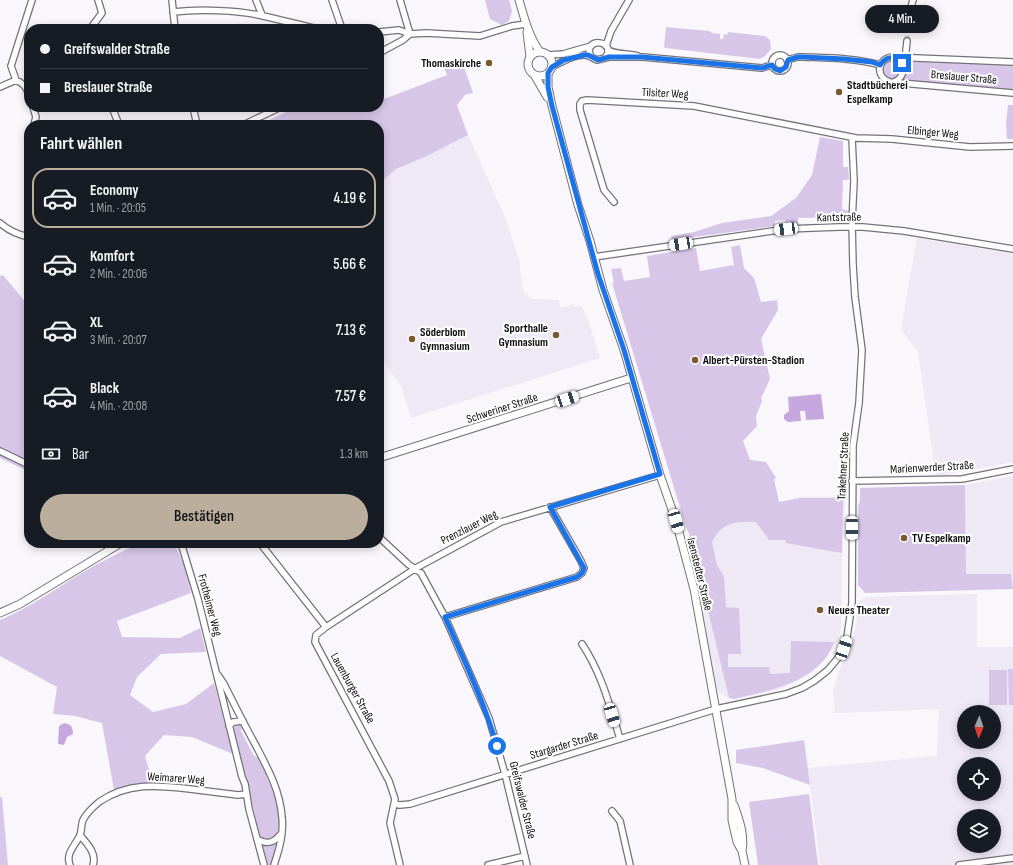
<!DOCTYPE html>
<html lang="de">
<meta charset="utf-8">
<style>
body{margin:0;font-family:"Sofia Sans Condensed",sans-serif;background:#20242c;color:#f1f3f6;height:100vh;display:flex;flex-direction:column;font-size:15px;white-space:nowrap}
*{box-sizing:border-box;margin:0}
p{font-size:13px;color:#9ea1a6}
.icon{flex:none;width:22px;height:22px;fill:none;stroke:currentColor;stroke-width:2;stroke-linecap:round;stroke-linejoin:round}
.map{position:relative;flex:1;overflow:hidden}
.side{position:absolute;left:24px;top:120px;width:360px;height:428px;display:flex;flex-direction:column;background:#171b24;border-radius:16px;box-shadow:0 2px 10px #0003}
.side>*{flex:none}
.guide{position:absolute;left:24px;top:24px;width:360px;height:88px;border-radius:16px;box-shadow:0 2px 10px #0003;display:grid;align-content:center;height:88px;padding:0 16px;background:#171b24}
.needle{width:26px;rotate:182deg}
.buttons{position:absolute;left:957px;top:705px;display:grid;gap:8px}
.buttons a{display:grid;place-items:center;width:44px;height:44px;border-radius:50%;background:#171b24;box-shadow:0 2px 10px #0003;font-size:20px}
.end{position:absolute;width:18px;height:18px;margin:-9px;border:5px solid #1a73e8;background:#fff;box-shadow:0 0 0 2px #fff}
.from{border-radius:50%}
.bubble{position:absolute;height:28px;border-radius:14px;background:#171b24;box-shadow:0 2px 10px #0003;font-size:13px;font-weight:600;line-height:28px;text-align:center}
.car{position:absolute;width:12px;height:24px;margin:-12px -6px;border-radius:5px;box-shadow:0 0 3px 1px #0007;background:linear-gradient(#fff 24%,#345 0 40%,#fff 0 76%,#345 0 86%,#fff 0)}
.guide b{display:flex;align-items:center;gap:14px;height:38px;font-size:15px}
.guide b+b{border-top:1px solid #363941}
.guide i{width:10px;height:10px;background:#f1f3f6}
ul{padding:0;list-style:none}
li{display:flex;align-items:center;gap:12px;height:60px;margin:0 8px 6px;padding:0 8px;border:2px solid transparent;border-radius:16px}
li div{flex:1}
li b{display:block;font-size:15px}
li em{font-style:normal;font-weight:600}
li.on{border-color:#bbae9c}
li>.icon{width:36px;height:36px;stroke-width:1.5}
h2{padding:0 16px;font-size:18px;line-height:48px}
.pay{display:flex;align-items:center;gap:10px;height:44px;padding:0 16px;font-size:15px}
.pay p{margin-inline-start:auto}
.action{display:flex;gap:8px;margin-top:auto;padding:8px 16px}
.action a{flex:1;height:46px;border-radius:24px;background:#bbae9c;color:#111;font-size:16px;font-weight:600;line-height:46px;text-align:center}
.map>svg:first-child{display:block}
</style>
<div class="map">
<svg width="1013" height="865" viewBox="0 0 1013 865">
<rect width="100%" height="100%" fill="#f9f6fc"/>
<!-- built -->
<path fill="#efe8f5" fill-rule="evenodd" d="M 468,135 L 506,219 L 520,263 L 520,272 L 524,292 L 532,299 L 558,300 L 561,308 L 574,304 L 574,307 L 580,305 L 582,307 L 587,317 L 600,358 L 411,418 L 401,386 L 379,355 L 379,184 L 396,169 L 427,156 Z
M 917,238 L 1013,254 L 1013,462 L 936,476 L 918,352 L 901,329 Z
M 1013,476 L 1013,581 L 1012,581 L 1011,574 L 966,574 L 965,485 Z
M 799,497 L 846,497 L 843,521 L 841,628 L 838,640 L 827,657 L 812,672 L 799,680 L 777,690 L 734,699 L 729,698 L 716,691 L 688,532 L 732,515 L 799,500 Z
M 977,594 L 977,647 L 1013,647 L 1013,865 L 820,865 L 808,768 L 937,756 L 939,709 L 835,713 L 833,690 L 842,663 L 849,650 L 856,627 L 858,602 L 865,597 ZM 964,712 L 994,712 L 994,742 L 964,742 ZM 964,764 L 994,764 L 994,794 L 964,794 ZM 964,816 L 994,816 L 994,846 L 964,846 Z"/>
<!-- green -->
<path fill="#d8c6e8" d="M 485,0 L 509,0 L 512,11 L 509,21 L 502,25 L 490,19 Z
M 666,27 L 709,31 L 712,33 L 720,34 L 720,39 L 723,39 L 724,34 L 727,35 L 728,32 L 765,36 L 770,40 L 771,49 L 765,56 L 760,59 L 666,48 L 664,47 Z
M 461,58 L 473,93 L 465,95 L 457,105 L 468,135 L 427,156 L 396,169 L 379,184 L 379,125 L 308,125 L 306,123 L 304,125 L 259,125 L 296,107 L 379,107 L 379,101 L 447,75 L 443,65 Z
M 891,61 L 1013,65 L 1013,91 L 890,79 L 883,75 L 882,66 L 886,62 Z
M 1008,105 L 1013,105 L 1013,139 L 1007,139 L 1006,122 Z
M 820,137 L 843,141 L 843,167 L 848,167 L 849,180 L 843,180 L 842,209 L 849,211 L 849,220 L 839,220 L 837,217 L 798,218 L 798,224 L 786,224 L 785,220 L 775,221 L 775,226 L 672,240 L 671,236 L 694,232 L 722,223 L 771,216 L 796,198 L 812,175 Z
M 740,245 L 744,268 L 754,278 L 761,302 L 777,300 L 778,310 L 761,339 L 770,379 L 761,398 L 762,401 L 756,416 L 757,426 L 743,441 L 750,460 L 766,462 L 776,478 L 774,479 L 779,502 L 800,498 L 843,498 L 843,503 L 842,553 L 786,543 L 785,540 L 769,540 L 756,522 C 736,521 722,522 712,542 L 717,565 L 724,577 L 726,607 L 739,608 L 741,654 L 728,654 L 728,667 L 769,667 L 770,674 L 790,673 L 791,641 L 834,642 C 832,647 830,651 827,656 C 806,685 766,691 734,699 L 729,698 L 689,532 L 688,532 L 682,514 L 612,283 L 614,283 L 611,269 L 621,268 L 624,281 L 650,277 L 647,256 L 696,248 L 700,271 L 734,265 L 731,247 Z
M 3,275 L 27,304 L 29,303 L 29,472 L 0,458 L 0,276 Z
M 965,485 L 966,574 L 1011,574 L 1013,589 L 865,593 L 858,585 L 858,506 L 860,501 L 860,488 Z
M 141,543 L 174,543 L 185,567 L 191,593 L 117,621 L 122,637 L 180,638 L 200,628 L 206,652 L 161,654 L 137,677 L 130,695 L 153,712 L 186,704 L 214,683 L 233,754 L 192,737 L 164,735 L 145,756 L 153,784 L 114,790 L 102,723 L 75,716 L 53,714 L 57,687 L 0,656 L 0,620 C 29,608 54,590 80,574 C 100,562 120,552 141,543 Z
M 1008,669 L 1013,669 L 1013,705 L 1009,705 Z
M 989,670 L 1007,670 L 1007,705 L 989,705 Z
M 235,724 L 242,725 L 245,731 L 241,729 L 241,731 L 254,756 L 260,758 L 268,773 L 266,775 L 277,803 L 280,833 L 274,839 L 264,840 L 260,837 L 233,725 Z
M 804,740 L 810,785 L 763,768 L 736,763 L 736,750 Z
M 809,794 L 818,865 L 758,865 L 749,802 Z
M 0,797 L 2,797 L 8,865 L 0,865 Z
M 279,840 L 271,865 L 268,865 L 262,843 C 269,847 273,844 279,840 Z"/>
<!-- water -->
<path fill="#c6a7de" d="M 821,394 L 824,419 L 806,420 L 805,411 L 800,411 L 801,421 L 788,422 L 784,419 L 784,415 L 789,411 L 788,397 Z
M 64,723 C 71,724 73,727 73,734 L 67,737 L 64,745 L 58,744 L 59,726 Z"/>
<g fill="none" stroke-linecap="round" stroke-linejoin="round">
<!-- minor-tunnel -->
<path stroke="#d6d3d8" stroke-width="5.5" stroke-dasharray="5.5 3" stroke-linecap="butt" d="M 907,41 L 909,14"/>
<defs>
<path id="minor" d="M 172,0 L 175,29
M 256,0 L 262,15
M 332,0 L 342,29
M 400,0 L 410,34
M 173,12 C 199,9 238,10 263,16 C 282,20 300,25 318,29
M 909,14 L 913,0
M 90,29 L 102,13 L 98,0
M 379,32 L 399,30 L 410,34
M 606,46 L 611,31 L 629,0
M 608,50 C 616,55 629,53 638,56
M 379,53 L 403,40 L 410,34 L 426,33 L 480,36 L 512,26 L 526,24
M772 63a8 8 0 1 1 16 0a8 8 0 1 1-16 0Z
M 548,55 L 563,54 L 591,46
M 591,57 C 581,36 619,40 605,58
M 893,58 C 906,62 906,77 894,82
M 787,60 L 798,57 L 803,57 C 828,58 856,58 880,65
M 905,60 L 907,41
M 1013,62 L 892,57 C 877,59 875,77 890,82 L 1013,93
M 552,67 C 561,62 579,52 589,56 C 592,57 594,59 597,60 L 609,57 L 643,57 L 762,68 L 772,65
M 0,87 L 16,80
M 29,95 C 27,87 23,83 16,80 L 11,66 L 32,0
M 33,107 L 36,117 L 34,125
M 112,107 L 119,125
M 193,107 L 197,125
M 243,125 L 281,107
M 614,202 L 604,190 L 580,110 L 580,104 L 582,101 L 587,100 L 694,106 L 856,138 L 892,139 L 970,147 L 1013,146
M 0,223 C 8,230 19,235 29,237
M 594,257 L 786,229 L 839,227 L 863,227 L 904,231 L 1013,249
M 0,451 L 29,465
M 852,481 L 962,479 L 1013,469
M 379,537 L 408,564 L 421,573 L 445,617 L 489,718 L 505,774 L 527,865
M 181,543 L 198,599 L 242,777 L 245,784 L 249,809 L 264,865
M 260,543 L 326,627 L 316,635 L 315,642 L 389,781 L 395,799 L 390,823 L 400,865
M 445,617 L 577,577 L 582,573 L 584,568 L 581,561 L 550,507
M 326,627 L 416,568 L 501,522 L 660,475
M 582,644 C 601,672 610,706 620,739
M 218,675 L 224,684 C 234,704 244,724 255,744 C 267,767 280,790 282,817 C 284,834 279,850 274,865
M 229,726 L 233,722 L 243,721
M 394,804 L 400,805 L 410,804 L 716,709 L 786,694 L 802,688 L 814,681 L 828,670 L 838,658 L 843,648 L 847,637 L 852,603 L 853,446 L 859,403 L 862,350 L 855,297 L 853,265 L 852,222 L 854,181 L 852,138
M 612,811 L 620,821 L 630,865
M 80,835 C 87,844 97,853 93,865
M 257,839 C 267,845 274,843 281,834
M 70,865 C 65,853 76,845 80,835 C 82,830 81,824 83,820 C 87,812 93,807 99,802 C 128,782 157,785 190,789 C 206,791 222,793 238,795 L 246,794
M 488,865 L 525,856
M 959,865 L 1013,858"/>
<path id="tertiary" d="M 519,0 C 524,17 529,37 540,52
M 527,32 L 530,57
M528 64a12 12 0 1 1 24 0a12 12 0 1 1-24 0Z
M 548,73 L 548,87 L 552,106 L 578,205 L 590,241 L 603,290 L 624,350 L 660,475 L 676,521 L 694,589 L 732,799 L 732,820 L 737,842 L 742,851 L 745,865
M 535,76 L 547,97
M 379,458 L 631,378
M 0,613 L 20,604 L 121,543
M 734,805 C 739,819 745,835 742,851"/>
</defs>
<!-- minor casing -->
<use href="#minor" stroke="#757278" stroke-width="8"/>
<!-- tertiary casing -->
<use href="#tertiary" stroke="#757278" stroke-width="9"/>
<!-- minor -->
<use href="#minor" stroke="#fff" stroke-width="5.5"/>
<!-- tertiary -->
<use href="#tertiary" stroke="#fff" stroke-width="7"/>
</g>
<g fill="none" stroke-linecap="round" stroke-linejoin="round">
<!-- route -->
<path stroke="#1a73e8" stroke-width="5" d="M 497,746 C 484,702 464,660 445,617 L 577,577 L 582,573 L 584,568 L 550,507 L 660,474 L 624,350 L 598,274 L 552,106 L 548,87 L 548,73 L 552,67 L 564,60 L 584,55 L 588,55 L 598,60 L 609,57 L 642,57 L 762,68 L 772,65 L 775,69 L 780,71 L 786,67 L 788,60 L 798,57 L 803,57 L 844,59 L 872,62 L 880,65 C 886,56 895,55 902,63"/>
</g>
<!-- markers -->
<g fill="#7a592f" stroke="#fff" stroke-width="1.5">
<circle cx="489" cy="63" r="4"/>
<circle cx="839" cy="92" r="4"/>
<circle cx="556" cy="335" r="4"/>
<circle cx="412" cy="339" r="4"/>
<circle cx="695" cy="360" r="4"/>
<circle cx="904" cy="538" r="4"/>
<circle cx="820" cy="610" r="4"/>
</g>
<g text-anchor="middle" stroke-width="4" stroke-linejoin="round" paint-order="stroke">
<!-- poi labels -->
<g font-size="12" font-weight="bold" fill="#0e0d0f" stroke="#fff" text-anchor="start">
<text x="481" y="67" text-anchor="end">Thomaskirche</text>
<text x="847" y="89">Stadtbücherei<tspan x="847" dy="14">Espelkamp</tspan></text>
<text x="548" y="332" text-anchor="end">Sporthalle<tspan x="548" dy="14">Gymnasium</tspan></text>
<text x="420" y="336">Söderblom<tspan x="420" dy="14">Gymnasium</tspan></text>
<text x="703" y="364">Albert-Pürsten-Stadion</text>
<text x="912" y="542">TV Espelkamp</text>
<text x="828" y="614">Neues Theater</text>
</g>
<!-- street labels -->
<g font-size="12" fill="#0e0d0f" stroke="#fff">
<text transform="translate(964 77) rotate(5)" y="4">Breslauer Straße</text>
<text transform="translate(665 93) rotate(3)" y="4">Tilsiter Weg</text>
<text transform="translate(933 132) rotate(5)" y="4">Elbinger Weg</text>
<text transform="translate(839 217) rotate(-1)" y="4">Kantstraße</text>
<text transform="translate(502 408) rotate(-18)" y="4">Schweriner Straße</text>
<text transform="translate(843 466) rotate(-87)" y="4">Trakehner Straße</text>
<text transform="translate(932 467) rotate(-3)" y="4">Marienwerder Straße</text>
<text transform="translate(469 527) rotate(-27)" y="4">Prenzlauer Weg</text>
<text transform="translate(700 574) rotate(76)" y="4">Isenstedter Straße</text>
<text transform="translate(210 605) rotate(75)" y="4">Frotheimer Weg</text>
<text transform="translate(353 688) rotate(61)" y="4">Lauenburger Straße</text>
<text transform="translate(564 745) rotate(-17)" y="4">Stargarder Straße</text>
<text transform="translate(176 778) rotate(4)" y="4">Weimarer Weg</text>
<text transform="translate(523 800) rotate(76)" y="4">Greifswalder Straße</text>
</g>
</g>
</svg>
<div class="buttons">
<a><svg class="needle" viewBox="-14 -14 28 28"><path d="M0-13l5 13h-10z" fill="#e53935"/><path d="M0 13l5-13h-10z" fill="#9ea1a6"/></svg></a>
<a><svg class="icon" aria-label="locate" viewBox="0 0 24 24"><circle cx="12" cy="12" r="6"/><path d="M12 2v4M12 18v4M2 12h4M18 12h4"/></svg></a>
<a><svg class="icon" aria-label="layers" viewBox="0 0 24 24"><path d="M12 4l9 5-9 5-9-5zM3 14l9 5 9-5"/></svg></a>
</div>
<i class="end from" style="left:497px;top:746px"></i>
<i class="end" style="left:902px;top:63px"></i>
<div class="bubble" style="left:865px;top:5px;width:74px">4 Min.</div>
<i class="car" style="left:786px;top:229px;rotate:263deg"></i>
<i class="car" style="left:681px;top:244px;rotate:261deg"></i>
<i class="car" style="left:567px;top:399px;rotate:72deg"></i>
<i class="car" style="left:676px;top:521px;rotate:164deg"></i>
<i class="car" style="left:852px;top:528px;rotate:180deg"></i>
<i class="car" style="left:844px;top:648px;rotate:19deg"></i>
<i class="car" style="left:612px;top:715px;rotate:163deg"></i>
<div class="guide">
<b><i class="from"></i>Greifswalder Straße</b>
<b><i></i>Breslauer Straße</b>
</div>
<section class="side">
<h2>Fahrt wählen</h2>
<ul>
<li class="on"><svg class="icon" aria-label="car" viewBox="0 0 24 24"><path d="M5 17H2v-5l4-1 3-4h7l3 4 3 1v5h-3M9 17h6M6 11h13"/><circle cx="7" cy="17" r="2"/><circle cx="17" cy="17" r="2"/></svg><div><b>Economy</b><p>1 Min. · 20:05</p></div><em>4.19 €</em></li>
<li><svg class="icon" aria-label="car" viewBox="0 0 24 24"><path d="M5 17H2v-5l4-1 3-4h7l3 4 3 1v5h-3M9 17h6M6 11h13"/><circle cx="7" cy="17" r="2"/><circle cx="17" cy="17" r="2"/></svg><div><b>Komfort</b><p>2 Min. · 20:06</p></div><em>5.66 €</em></li>
<li><svg class="icon" aria-label="car" viewBox="0 0 24 24"><path d="M5 17H2v-5l4-1 3-4h7l3 4 3 1v5h-3M9 17h6M6 11h13"/><circle cx="7" cy="17" r="2"/><circle cx="17" cy="17" r="2"/></svg><div><b>XL</b><p>3 Min. · 20:07</p></div><em>7.13 €</em></li>
<li><svg class="icon" aria-label="car" viewBox="0 0 24 24"><path d="M5 17H2v-5l4-1 3-4h7l3 4 3 1v5h-3M9 17h6M6 11h13"/><circle cx="7" cy="17" r="2"/><circle cx="17" cy="17" r="2"/></svg><div><b>Black</b><p>4 Min. · 20:08</p></div><em>7.57 €</em></li>
</ul>
<div class="pay"><svg class="icon" aria-label="cash" viewBox="0 0 24 24"><path d="M3 7h18v10H3z"/><circle cx="12" cy="12" r="2"/></svg>Bar<p>1.3 km</p></div>
<div class="action"><a>Bestätigen</a></div>
</section>
</div>
